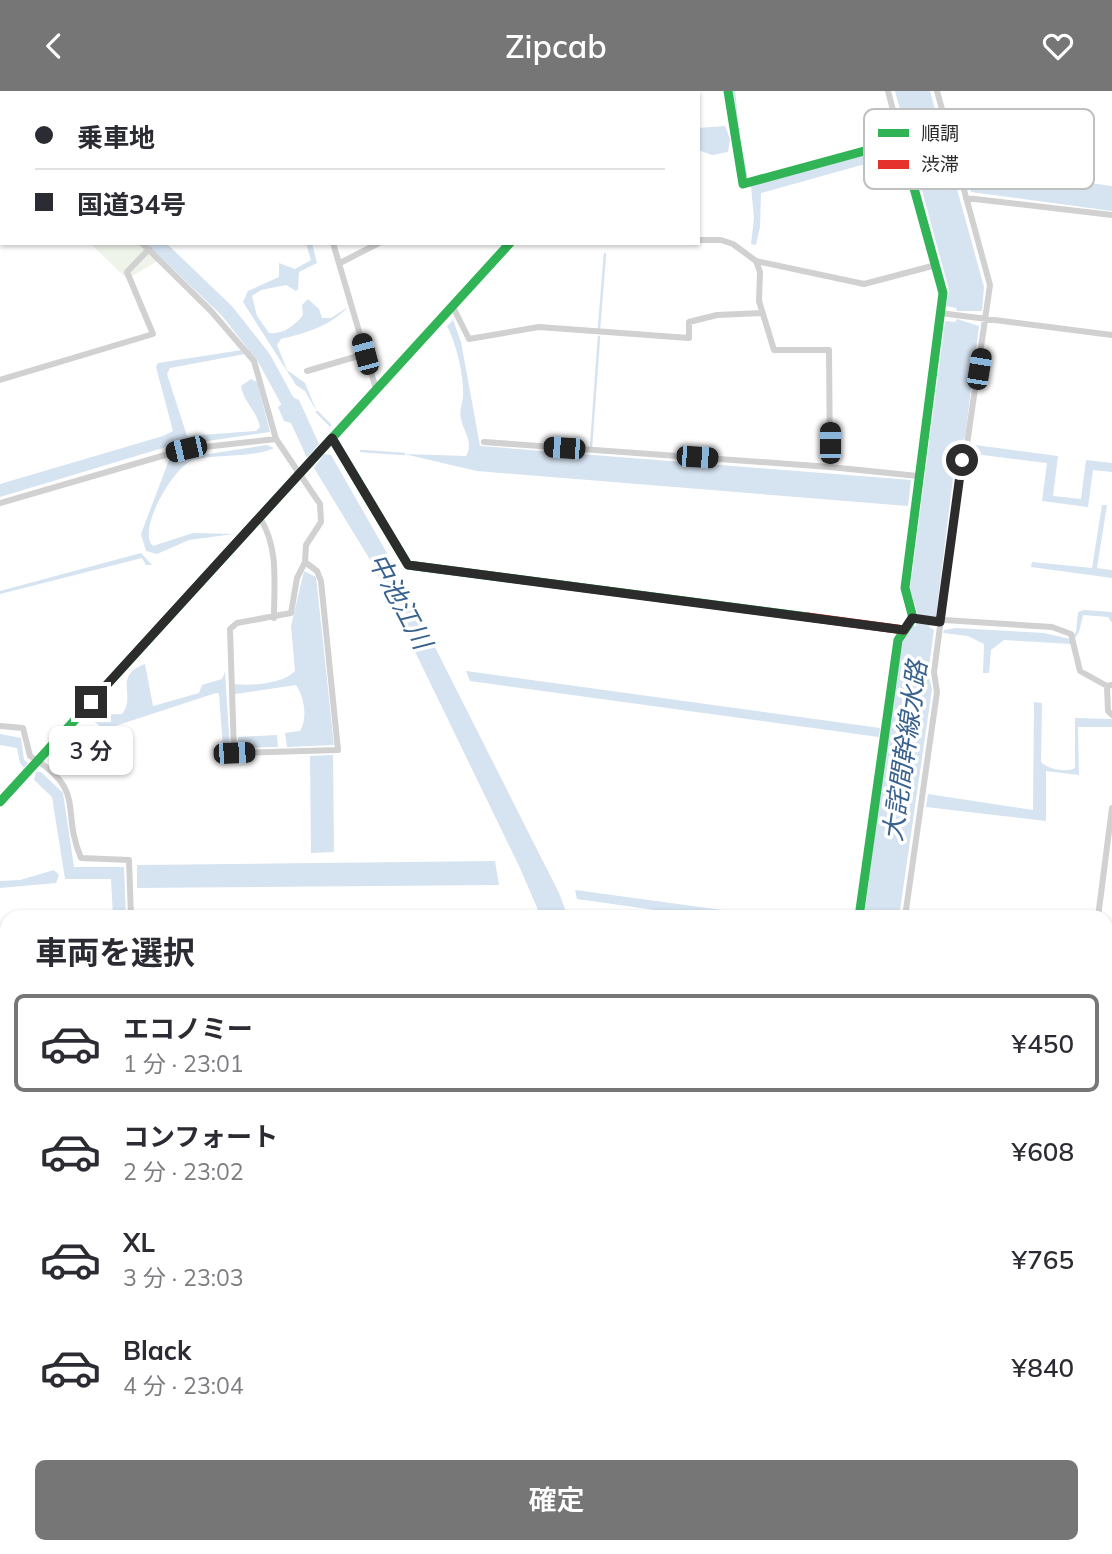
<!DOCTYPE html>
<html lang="ja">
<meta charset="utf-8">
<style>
body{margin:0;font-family:Mulish,"Noto Sans JP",sans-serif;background:#f7f7f7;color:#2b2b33;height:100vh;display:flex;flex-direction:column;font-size:26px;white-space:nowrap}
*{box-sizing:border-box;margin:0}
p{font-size:23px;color:#7c7c81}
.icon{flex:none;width:38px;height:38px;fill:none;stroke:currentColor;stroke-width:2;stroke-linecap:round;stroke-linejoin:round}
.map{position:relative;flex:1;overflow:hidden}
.sheet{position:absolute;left:0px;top:819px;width:1113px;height:644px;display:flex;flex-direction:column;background:#fff;border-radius:21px 21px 0 0;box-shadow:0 2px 5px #0004}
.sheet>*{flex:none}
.hud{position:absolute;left:0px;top:0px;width:700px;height:154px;box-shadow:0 2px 5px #0004;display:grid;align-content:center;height:154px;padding:0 35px;background:#fff}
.end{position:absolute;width:32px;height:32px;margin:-16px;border:9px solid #2c2c2c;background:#fff;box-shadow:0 0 0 4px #fff}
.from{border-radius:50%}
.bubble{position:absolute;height:49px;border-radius:10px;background:#fff;box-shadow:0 2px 5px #0004;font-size:23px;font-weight:600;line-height:49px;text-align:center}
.car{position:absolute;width:21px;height:42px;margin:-21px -10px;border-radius:9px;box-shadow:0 0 5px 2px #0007;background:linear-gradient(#222 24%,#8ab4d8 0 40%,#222 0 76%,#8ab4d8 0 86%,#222 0)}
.hud b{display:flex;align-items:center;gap:24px;height:66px;font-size:26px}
.hud b+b{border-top:2px solid #e1e1e2}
.hud i{width:18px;height:18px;background:#2b2b33}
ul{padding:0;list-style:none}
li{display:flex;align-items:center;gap:21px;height:98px;margin:0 14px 10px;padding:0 21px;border:4px solid transparent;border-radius:10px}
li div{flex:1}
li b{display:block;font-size:26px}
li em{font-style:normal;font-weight:600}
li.on{border-color:#767676}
li>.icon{width:63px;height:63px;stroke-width:1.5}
h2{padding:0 35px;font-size:32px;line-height:84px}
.button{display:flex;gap:14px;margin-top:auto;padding:14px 35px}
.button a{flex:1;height:80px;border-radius:10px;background:#767676;color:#fff;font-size:28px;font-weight:600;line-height:80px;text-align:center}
header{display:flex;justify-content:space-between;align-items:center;height:91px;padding:0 35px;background:#767676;color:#fff;font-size:32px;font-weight:600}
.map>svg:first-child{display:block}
</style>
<header><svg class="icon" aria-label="back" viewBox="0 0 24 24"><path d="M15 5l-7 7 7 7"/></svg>Zipcab<svg class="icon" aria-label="heart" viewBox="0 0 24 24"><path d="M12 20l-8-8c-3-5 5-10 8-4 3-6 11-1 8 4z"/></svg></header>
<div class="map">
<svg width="1112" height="1463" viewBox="0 0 1112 1463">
<rect width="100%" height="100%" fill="#fff"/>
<!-- green -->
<path fill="#eef4ea" d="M 90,152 L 144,152 L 161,168 L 127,188 Z"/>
<!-- water -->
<path fill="#d6e3f1" d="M 895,0 L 930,0 L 984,196 L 982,220 L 957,220 L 956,217 L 946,215 L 949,199 Z
M 725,35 L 730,48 L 728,61 L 712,64 L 698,59 L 698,37 Z
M 899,55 L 901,63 L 761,102 L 760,136 L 756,154 L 751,153 L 754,127 L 751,95 Z
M 965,75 L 1112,95 L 1112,120 L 971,101 Z
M 306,152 L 312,152 L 317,172 L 299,181 L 298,198 L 296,200 L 286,194 L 261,199 L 252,205 L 257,225 L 269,242 C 283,244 295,234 303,224 L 302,214 L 308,208 L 319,218 L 322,227 L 331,227 L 348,216 C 330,235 306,242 281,248 L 277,254 L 287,279 L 305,292 L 317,321 L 305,300 L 296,294 L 243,211 L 248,200 L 279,186 L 279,172 L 295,178 L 311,169 Z
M 957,228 L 979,235 L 965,346 L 956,363 L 936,525 L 932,525 L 929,536 L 934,539 L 928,583 L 932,598 L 899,826 L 864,826 L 900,553 L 911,534 L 916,535 L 918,524 L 910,498 L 945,230 L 955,231 Z
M 453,229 L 461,251 L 480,355 L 911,389 L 908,415 L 477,380 L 404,363 L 466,365 C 474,351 464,342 461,328 C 459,321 462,314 463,306 C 464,284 457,255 447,235 Z
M 242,259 L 245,263 L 170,277 L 167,283 L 187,345 L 256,340 L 260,336 C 257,320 243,310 241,295 L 251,288 L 257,291 L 270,341 L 166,356 L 0,406 L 0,393 L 163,345 L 173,340 L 156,276 L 158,272 Z
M 292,306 L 299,309 L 319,353 L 307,367 L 291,332 L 284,330 L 278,316 Z
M 267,354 L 274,357 C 249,368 219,362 193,369 C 174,375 136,440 153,455 L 193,442 L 234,443 L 189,449 L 157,463 L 146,460 L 141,443 L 169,369 Z
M 975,354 L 1058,365 L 1053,405 L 1081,408 L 1086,369 L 1112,372 L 1112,381 L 1093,379 L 1088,416 L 1042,410 L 1047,372 L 974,363 Z
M 324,363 L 331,364 L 391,469 L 559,802 L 568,826 L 541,826 L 520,777 L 372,472 L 314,377 Z
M 1102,414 L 1107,414 L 1097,477 L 1112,479 L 1112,487 L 1031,476 L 1032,471 L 1092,477 Z
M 141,462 L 152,474 L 146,474 L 142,467 L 0,503 L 0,500 Z
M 304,480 L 316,486 L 334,654 L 287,656 L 285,642 L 300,640 C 308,628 304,605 296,594 L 235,603 L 234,593 C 251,595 283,593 295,580 L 291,535 Z
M 1084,519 L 1112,521 L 1112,532 L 1108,526 L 1083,524 L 1079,541 L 1071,553 L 1004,549 L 991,559 L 989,582 L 983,582 L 984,553 L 968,545 L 943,542 L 944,539 L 956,537 L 1044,542 L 1070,548 L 1076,541 L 1078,521 Z
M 145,573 L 153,615 L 199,602 L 202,594 L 222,588 L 225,581 L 230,658 L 223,657 L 219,603 L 216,602 L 112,636 L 101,636 L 92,629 L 92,624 L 122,623 C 137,605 112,585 145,573 Z
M 466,580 L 880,637 L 879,646 L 470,590 Z
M 1034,611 L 1042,612 L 1041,671 C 1047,678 1067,682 1075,677 L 1075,627 L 1112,628 L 1112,636 L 1078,636 L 1079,684 L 1046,680 L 1046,730 L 926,716 L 928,703 L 1033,719 Z
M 0,643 L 21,647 L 24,669 L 28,672 L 24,677 L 20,672 L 17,657 L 0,654 Z
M 277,644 L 278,656 L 238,657 L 238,646 Z
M 333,664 L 334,761 L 311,762 L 310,665 Z
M 36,681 L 41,681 L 63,702 L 74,776 L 124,776 L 126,826 L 113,826 L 111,788 L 65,788 L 52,706 L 34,689 Z
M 495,770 L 499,794 L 137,797 L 137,774 Z
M 54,779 L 59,784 L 56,792 L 0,797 L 0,790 L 20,789 Z
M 575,799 L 773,826 L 705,826 L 577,808 Z"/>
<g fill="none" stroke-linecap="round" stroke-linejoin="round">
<!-- stream -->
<path stroke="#d6e3f1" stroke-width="2.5" d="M 734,0 L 738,42
M 739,49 L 746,84
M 599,237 L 605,163
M 317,321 L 330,334
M 591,356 L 599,246
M 361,360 L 404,363"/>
<!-- river -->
<path stroke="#d6e3f1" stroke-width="14" d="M 19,0 L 20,2
M 156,152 L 227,220 L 264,267 L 295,324"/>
<!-- street -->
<path stroke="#d1d1d1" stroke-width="6" d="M 5,0 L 6,2
M 263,0 L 264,2
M 888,0 L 901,50
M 400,2 L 403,0
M 0,28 L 2,27
M 966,107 L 1112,124
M 698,149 L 721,149 L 733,153 L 756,170 L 864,193 L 936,174
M 142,152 L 211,220 L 254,270 L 276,348 L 320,413 L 321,431 L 306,454 L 305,471
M 333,152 L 376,298
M 756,170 L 760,181 L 759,210 L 774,259 L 829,259 L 830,376 L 918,385
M 340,172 L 379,152
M 453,216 L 469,248 L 539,236 L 689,247 L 689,231 L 717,224 L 762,222
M 940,222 L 1112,244
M 307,280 L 365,263
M 0,289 L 153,243 L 127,181 L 149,158
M 484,351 L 830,376
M 0,412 L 186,358 L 276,348
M 260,427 C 279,457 274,492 274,527
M 305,471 L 317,480 L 321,490 L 338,659 L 234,662 L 230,538 L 237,532 L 291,522 L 297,487 Z
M 913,527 L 1052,536 L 1071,543 L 1080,580 L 1107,595 L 1112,594
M 1107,595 L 1108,620 L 1112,624
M 0,635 L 23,637 L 30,665 C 88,700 60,718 81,767 L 129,769 L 131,826
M 905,826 L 937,601 L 934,581 L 962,369 L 967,353 L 990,194 L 937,0
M 1098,826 L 1112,717
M 0,852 L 7,851
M 1106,1000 L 1112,1001
M 0,1059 L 7,1059
M 0,1274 L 7,1269
M 1106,1277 L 1112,1279
M 0,1425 L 7,1425
M 174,1456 L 296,1457 L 296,1463
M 1078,1456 L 1079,1463
M 94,1463 L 94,1456
M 761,1463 L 762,1456
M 808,1463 L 809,1456"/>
<!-- fast -->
<path stroke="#30b455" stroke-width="9" d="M 728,0 L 743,93 L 901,50 L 943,202 L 905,497 L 913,527 L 898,549 L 859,826
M 648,2 L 649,0
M 332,347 L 408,474 L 808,526
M 0,711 L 510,152"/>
<!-- jam -->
<path stroke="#e5322d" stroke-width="9" d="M 808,526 L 904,539"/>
</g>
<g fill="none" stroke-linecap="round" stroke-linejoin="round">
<!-- route -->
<path stroke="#2c2c2c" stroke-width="9" d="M 91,611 L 332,347 L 408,474 L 904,539 L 912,527 L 940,531 L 962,369"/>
</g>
<g text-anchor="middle" stroke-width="7" stroke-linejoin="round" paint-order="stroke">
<!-- water labels -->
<g font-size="26" font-style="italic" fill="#39628f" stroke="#fff">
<text transform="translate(400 510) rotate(62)" y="9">中池江川</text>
<text transform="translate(905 660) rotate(-82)" y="9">大詫間幹線水路</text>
</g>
</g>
<!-- legend -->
<rect x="864" y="18" width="230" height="80" rx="10" fill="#fff" stroke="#c0c0c0" stroke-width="2"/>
<rect x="878" y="38" width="31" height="8" fill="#30b455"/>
<rect x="878" y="69" width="31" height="9" fill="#e5322d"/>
<g font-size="19" fill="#2c2c2c">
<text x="921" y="49">順調</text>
<text x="921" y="80">渋滞</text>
</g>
</svg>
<i class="end from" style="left:962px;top:369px"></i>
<i class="end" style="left:91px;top:611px"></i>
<div class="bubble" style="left:49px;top:635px;width:84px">3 分</div>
<i class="car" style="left:365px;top:263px;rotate:345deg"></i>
<i class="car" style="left:979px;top:278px;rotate:9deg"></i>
<i class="car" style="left:830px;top:352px;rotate:0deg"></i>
<i class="car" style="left:564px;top:357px;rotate:274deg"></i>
<i class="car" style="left:186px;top:358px;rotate:257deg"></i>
<i class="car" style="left:697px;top:366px;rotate:94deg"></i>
<i class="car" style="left:234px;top:662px;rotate:88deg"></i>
<div class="hud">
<b><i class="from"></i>乗車地</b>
<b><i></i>国道34号</b>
</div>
<section class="sheet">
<h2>車両を選択</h2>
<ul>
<li class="on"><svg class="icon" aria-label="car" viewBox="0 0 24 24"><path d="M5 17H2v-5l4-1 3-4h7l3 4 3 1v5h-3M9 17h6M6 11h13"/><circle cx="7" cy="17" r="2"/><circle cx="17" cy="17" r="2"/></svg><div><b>エコノミー</b><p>1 分 · 23:01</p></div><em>¥450</em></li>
<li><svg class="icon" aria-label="car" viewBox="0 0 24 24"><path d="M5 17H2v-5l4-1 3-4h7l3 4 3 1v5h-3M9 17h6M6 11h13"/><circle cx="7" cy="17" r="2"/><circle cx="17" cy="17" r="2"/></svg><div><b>コンフォート</b><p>2 分 · 23:02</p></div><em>¥608</em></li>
<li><svg class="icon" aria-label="car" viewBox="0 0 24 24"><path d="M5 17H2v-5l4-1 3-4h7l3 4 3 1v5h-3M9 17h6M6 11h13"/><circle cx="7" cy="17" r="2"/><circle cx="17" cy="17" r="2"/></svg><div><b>XL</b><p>3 分 · 23:03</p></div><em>¥765</em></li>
<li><svg class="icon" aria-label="car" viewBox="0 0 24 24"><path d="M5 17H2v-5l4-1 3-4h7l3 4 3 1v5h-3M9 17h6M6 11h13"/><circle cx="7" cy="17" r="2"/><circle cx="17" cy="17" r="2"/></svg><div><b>Black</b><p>4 分 · 23:04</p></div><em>¥840</em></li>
</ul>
<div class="button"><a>確定</a></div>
</section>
</div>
